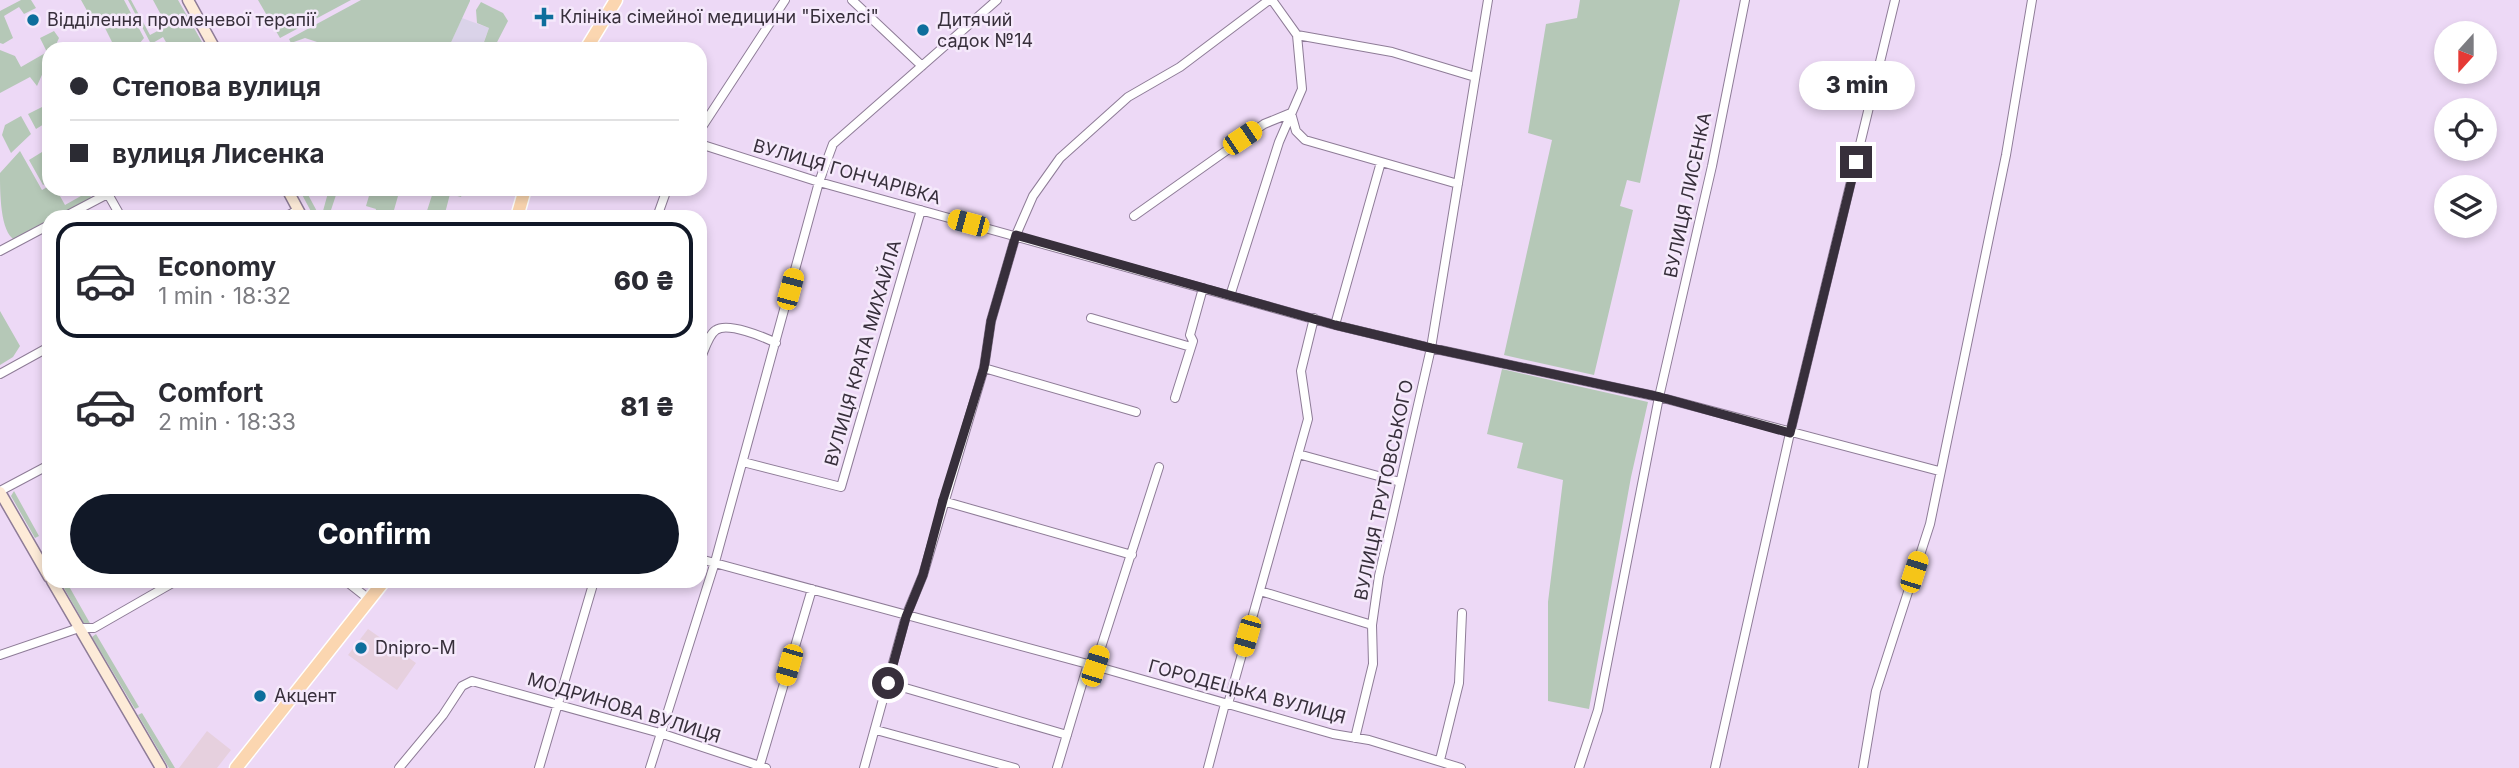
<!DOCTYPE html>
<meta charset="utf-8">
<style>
body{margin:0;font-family:Inter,sans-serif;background:#f7f7f7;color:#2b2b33;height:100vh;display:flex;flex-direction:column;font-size:26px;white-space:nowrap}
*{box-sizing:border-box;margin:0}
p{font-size:23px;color:#7c7c81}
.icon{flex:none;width:38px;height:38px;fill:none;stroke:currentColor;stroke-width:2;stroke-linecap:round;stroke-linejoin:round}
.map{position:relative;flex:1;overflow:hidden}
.drawer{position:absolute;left:42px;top:210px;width:665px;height:378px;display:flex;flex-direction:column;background:#fff;border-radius:21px;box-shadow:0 4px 10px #0003}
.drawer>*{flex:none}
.hud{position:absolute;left:42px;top:42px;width:665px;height:154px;border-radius:21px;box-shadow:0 4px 10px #0003;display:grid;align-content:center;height:154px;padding:0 28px;background:#fff}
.needle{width:46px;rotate:201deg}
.tools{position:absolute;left:2434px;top:21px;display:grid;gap:14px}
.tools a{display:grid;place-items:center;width:63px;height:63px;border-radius:50%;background:#fff;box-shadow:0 4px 10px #0003;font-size:35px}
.end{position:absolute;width:32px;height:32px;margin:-16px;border:9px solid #372f3b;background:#fff;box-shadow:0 0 0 4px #fff}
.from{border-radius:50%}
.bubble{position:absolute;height:49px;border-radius:24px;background:#fff;box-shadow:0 4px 10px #0003;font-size:23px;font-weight:800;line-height:49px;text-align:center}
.car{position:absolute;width:21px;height:42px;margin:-21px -10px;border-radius:9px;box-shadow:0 0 5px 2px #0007;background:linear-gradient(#f5c518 24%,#345 0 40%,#f5c518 0 76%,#345 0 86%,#f5c518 0)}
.hud b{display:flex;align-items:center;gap:24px;height:66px;font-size:26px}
.hud b+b{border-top:2px solid #e1e1e2}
.hud i{width:18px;height:18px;background:#2b2b33}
ul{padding:12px 0 0;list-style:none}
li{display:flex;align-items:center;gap:21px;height:116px;margin:0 14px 10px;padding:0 14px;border:4px solid transparent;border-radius:21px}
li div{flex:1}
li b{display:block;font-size:26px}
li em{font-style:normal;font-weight:800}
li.active{border-color:#111827}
li>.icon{width:63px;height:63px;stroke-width:1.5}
.primary-button{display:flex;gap:14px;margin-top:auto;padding:14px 28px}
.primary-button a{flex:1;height:80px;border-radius:42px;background:#111827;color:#fff;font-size:28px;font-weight:800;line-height:80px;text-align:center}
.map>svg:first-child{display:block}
</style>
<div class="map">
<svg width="2519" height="768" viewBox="0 0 2519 768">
<rect width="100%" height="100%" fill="#edd9f6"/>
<!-- commercial -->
<path fill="#e6d0de" d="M 368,629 L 416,663 L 397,690 L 348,655 Z
M 207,731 L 231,750 L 217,768 L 179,768 Z"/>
<!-- industrial -->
<path fill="#dad3e9" d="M 462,18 L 489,28 L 481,49 L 448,49 Z"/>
<!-- green -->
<path fill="#b5c8b7" d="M 21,0 L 31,0 L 36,8 L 24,14 L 19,7 L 4,16 L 13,38 L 3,44 L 0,43 L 0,11 Z
M 81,0 L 124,0 L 144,38 L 135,49 L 104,49 L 113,44 L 102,22 L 95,25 Z
M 128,0 L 131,0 L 150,35 L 167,26 L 153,0 L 178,0 L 206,49 L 170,49 L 163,37 L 151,44 Z
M 258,0 L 351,0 L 280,38 Z
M 361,0 L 470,0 L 470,1 L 448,49 L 338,49 L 305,38 L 291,43 L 289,39 Z
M 1580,0 L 1680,0 L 1640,183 L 1627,180 L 1620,206 L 1633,210 L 1594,375 L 1504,355 L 1552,140 L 1528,133 L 1546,24 L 1577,18 Z
M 481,2 L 503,13 L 508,21 L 494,48 L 484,42 L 489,28 L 477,23 L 476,10 Z
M 54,31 L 59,38 L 54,49 L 49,49 L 49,59 L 37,86 L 30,77 L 0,93 L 0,50 L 15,56 L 21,67 L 47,52 L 40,38 Z
M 49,86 L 49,121 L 36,129 L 28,114 L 46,105 L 43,99 Z
M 21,116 L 31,134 L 11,153 L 2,135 L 5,125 Z
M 20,151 L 42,190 L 49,186 L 49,189 L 56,189 L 65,205 L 88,192 L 92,199 L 58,217 L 49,217 L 49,222 L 15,240 C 0,233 0,191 0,173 Z
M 42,152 L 49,165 L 49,182 L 43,185 L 29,160 Z
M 299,189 L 305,189 L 320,217 L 314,217 Z
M 329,189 L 338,189 L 330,213 L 323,211 Z
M 371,189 L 400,189 L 392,217 L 374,217 L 376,209 L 366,206 Z
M 434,189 L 464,189 L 461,197 L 450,194 L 444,217 L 425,217 Z
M 0,311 L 20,346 L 13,357 L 0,365 Z
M 1502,369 L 1648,402 L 1631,477 L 1589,709 L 1548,701 L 1548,602 L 1563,480 L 1517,468 L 1523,443 L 1487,434 Z
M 14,491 L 39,536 L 35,538 L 11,496 Z
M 60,581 L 66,581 L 91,625 L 85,625 Z
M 96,634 L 139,707 L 135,709 L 92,637 Z
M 142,713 L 175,768 L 169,768 L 138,715 Z"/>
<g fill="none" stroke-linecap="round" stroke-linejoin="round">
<defs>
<path id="street" d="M 852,0 L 922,66
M 1297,35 L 1392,52 L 1475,77
M 1291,113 L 1296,131 L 1305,140 L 1458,184
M 700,130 L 785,0
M 700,144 L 819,182 L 1335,325 L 1431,348 L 1659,397 L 1939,471
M 108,194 L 121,217
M 1134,216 L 1264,124 L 1291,113
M 64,217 L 117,189
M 285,217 L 298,210
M 657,217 L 667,189
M 0,251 L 49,225
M 1230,296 L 1279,142 L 1302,89 L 1297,35 L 1272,0
M 1091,318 L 1191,347
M 1335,325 L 1381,162
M 700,360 C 704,352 708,335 716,330 C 728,322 764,337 776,343
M 984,368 L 1136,412
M 0,374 L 49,347
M 1175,398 L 1193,341 L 1190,335 L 1203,288
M 1298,454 L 1400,482
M 743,462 L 841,487 L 921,210
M 0,491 L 49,465
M 943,501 L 1132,555
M 700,559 L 1095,666 L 1333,734 L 1369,740 L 1461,768
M 346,581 L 370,600
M 1260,591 L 1372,625
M 0,655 L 79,628 L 94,628 L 176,581
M 1095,666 L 1159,467
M 888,683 L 1067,735
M 1228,704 L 1308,419 L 1301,371 L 1314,318
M 876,730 L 1015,768
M 1355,738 L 1373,664 L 1372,625 L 1379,576 L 1431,348 L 1488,0
M 1440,760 L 1459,683 L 1462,613
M 399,768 L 443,715 L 462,686 L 472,681 L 660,733 L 766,768
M 539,768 L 594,581
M 650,768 L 715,562 L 819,182 L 833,144 L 997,0
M 759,768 L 812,589
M 864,768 L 906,616 L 923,575 L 984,368 L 991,321 L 1016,235 L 1033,196 L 1060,158 L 1128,97 L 1180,67 L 1269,0
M 1057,768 L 1088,664
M 1208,768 L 1225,704
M 1579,768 L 1598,710 L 1659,397 L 1712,166 L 1745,0
M 1715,768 L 1790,433 L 1895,0
M 1863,768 L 1876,691 L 1930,524 L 2006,155 L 2032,0"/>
<path id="secondary" d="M 188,0 L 215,49
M 287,189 L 302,217
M 0,492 L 49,577
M 52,581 L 161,768"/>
<path id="primary" d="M 586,49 L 616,0
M 517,217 L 525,189
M 236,768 L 384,581"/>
</defs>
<!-- street casing -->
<use href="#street" stroke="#8e7c97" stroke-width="10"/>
<!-- secondary casing -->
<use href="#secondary" stroke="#8e7c97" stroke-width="13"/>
<!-- primary casing -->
<use href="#primary" stroke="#fff" stroke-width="15"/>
<!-- street -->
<use href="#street" stroke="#fff" stroke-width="8"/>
<!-- secondary -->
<use href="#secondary" stroke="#fdebd8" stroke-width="10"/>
<!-- primary -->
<use href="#primary" stroke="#fbd6b0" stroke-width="12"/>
</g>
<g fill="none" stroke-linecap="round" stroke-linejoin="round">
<!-- route -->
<path stroke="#372f3b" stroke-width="9" d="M 888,683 L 906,617 L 923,575 L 943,500 L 984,368 L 991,321 L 1016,235 L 1335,325 L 1431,348 L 1660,397 L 1790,433 L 1856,162"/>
</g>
<!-- markers -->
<g fill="#0d6e9c" stroke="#f5e9fb" stroke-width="2.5">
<path d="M540.5 6.5h7v7h7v7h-7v7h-7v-7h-7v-7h7z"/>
<circle cx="33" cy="20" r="7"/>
<circle cx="923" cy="30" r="7"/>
<circle cx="361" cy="648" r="7"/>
<circle cx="260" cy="696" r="7"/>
</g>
<g text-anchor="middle" stroke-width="5" stroke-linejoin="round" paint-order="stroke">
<!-- poi labels -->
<g font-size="18" fill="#372f3b" stroke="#f5e9fb" text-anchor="start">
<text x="560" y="23">Клініка сімейної медицини "Біхелсі"</text>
<text x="47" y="26">Відділення променевої терапії</text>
<text x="937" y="26">Дитячий<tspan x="937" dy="21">садок №14</tspan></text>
<text x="375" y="654">Dnipro-M</text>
<text x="274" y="702">Акцент</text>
</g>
<!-- street labels -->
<g font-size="18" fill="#372f3b" stroke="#f5e9fb">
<text transform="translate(847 172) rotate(16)" y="6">ВУЛИЦЯ ГОНЧАРІВКА</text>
<text transform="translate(1688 195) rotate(-78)" y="6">ВУЛИЦЯ ЛИСЕНКА</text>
<text transform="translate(863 353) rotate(-74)" y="6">ВУЛИЦЯ КРАТА МИХАЙЛА</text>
<text transform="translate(1384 490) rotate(-78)" y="6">ВУЛИЦЯ ТРУТОВСЬКОГО</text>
<text transform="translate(1247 692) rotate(15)" y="6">ГОРОДЕЦЬКА ВУЛИЦЯ</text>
<text transform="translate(624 708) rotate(17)" y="6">МОДРИНОВА ВУЛИЦЯ</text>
</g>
</g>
</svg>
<div class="tools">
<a><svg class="needle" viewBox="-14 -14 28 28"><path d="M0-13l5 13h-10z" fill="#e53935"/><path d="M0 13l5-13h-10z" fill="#7c7c81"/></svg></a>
<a><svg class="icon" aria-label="locate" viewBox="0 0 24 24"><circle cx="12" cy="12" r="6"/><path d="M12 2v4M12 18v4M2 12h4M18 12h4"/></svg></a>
<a><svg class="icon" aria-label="layers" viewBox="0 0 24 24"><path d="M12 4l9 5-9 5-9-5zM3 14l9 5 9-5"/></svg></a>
</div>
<i class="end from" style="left:888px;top:683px"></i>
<i class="end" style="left:1856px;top:162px"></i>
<div class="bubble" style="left:1799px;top:61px;width:116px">3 min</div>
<i class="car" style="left:1242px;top:138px;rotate:56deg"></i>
<i class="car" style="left:968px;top:223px;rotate:285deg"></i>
<i class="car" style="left:790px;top:289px;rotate:15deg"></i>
<i class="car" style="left:1914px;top:572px;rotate:18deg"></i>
<i class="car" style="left:1247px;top:636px;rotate:196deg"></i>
<i class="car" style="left:789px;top:665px;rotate:196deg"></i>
<i class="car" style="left:1095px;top:666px;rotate:18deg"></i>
<div class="hud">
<b><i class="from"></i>Степова вулиця</b>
<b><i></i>вулиця Лисенка</b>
</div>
<section class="drawer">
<ul>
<li class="active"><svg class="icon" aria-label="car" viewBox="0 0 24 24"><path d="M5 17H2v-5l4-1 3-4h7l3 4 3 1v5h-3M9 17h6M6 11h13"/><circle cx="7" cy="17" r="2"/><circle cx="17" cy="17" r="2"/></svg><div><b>Economy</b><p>1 min · 18:32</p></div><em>60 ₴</em></li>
<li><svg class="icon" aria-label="car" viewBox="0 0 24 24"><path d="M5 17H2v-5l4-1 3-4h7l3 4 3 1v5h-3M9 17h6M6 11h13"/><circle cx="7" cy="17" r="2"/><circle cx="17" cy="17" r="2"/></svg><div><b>Comfort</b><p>2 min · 18:33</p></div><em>81 ₴</em></li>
</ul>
<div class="primary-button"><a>Confirm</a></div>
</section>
</div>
